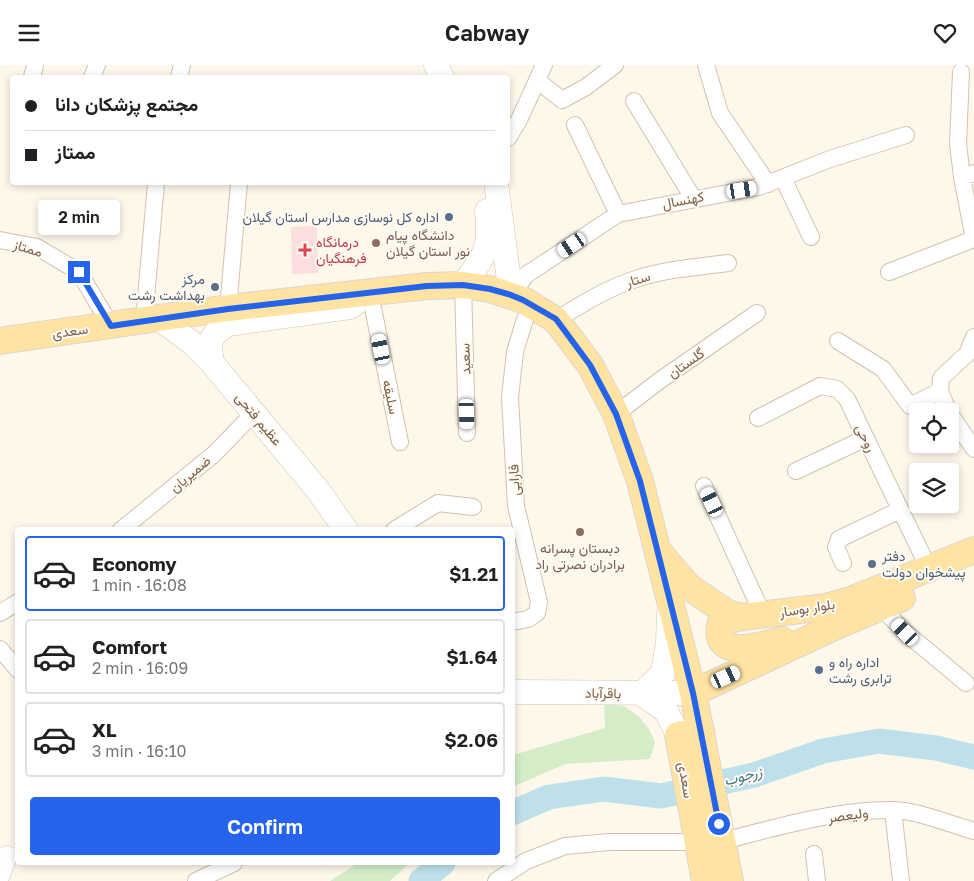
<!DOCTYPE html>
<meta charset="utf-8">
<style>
body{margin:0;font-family:"Golos Text",Vazirmatn,sans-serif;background:#f2f2f2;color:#202124;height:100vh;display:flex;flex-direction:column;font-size:19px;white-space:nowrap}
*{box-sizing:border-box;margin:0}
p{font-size:16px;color:#757577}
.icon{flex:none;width:28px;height:28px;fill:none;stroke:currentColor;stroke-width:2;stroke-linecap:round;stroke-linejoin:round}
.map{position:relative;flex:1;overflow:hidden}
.panel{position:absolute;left:15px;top:462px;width:500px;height:338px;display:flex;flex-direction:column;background:#fff;border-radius:5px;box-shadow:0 2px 8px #0003}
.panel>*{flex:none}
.banner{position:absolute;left:10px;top:10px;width:500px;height:110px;border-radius:5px;box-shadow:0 2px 8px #0003;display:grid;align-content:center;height:110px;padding:0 15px;background:#fff}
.fabs{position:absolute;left:909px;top:338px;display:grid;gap:10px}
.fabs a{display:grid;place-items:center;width:50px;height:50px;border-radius:5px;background:#fff;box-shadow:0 2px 8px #0003;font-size:25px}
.end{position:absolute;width:22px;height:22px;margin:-11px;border:6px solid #2563eb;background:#fff;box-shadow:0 0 0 2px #fff}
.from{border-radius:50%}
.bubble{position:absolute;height:35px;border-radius:5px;background:#fff;box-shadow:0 2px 8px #0003;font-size:16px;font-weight:600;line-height:35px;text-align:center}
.car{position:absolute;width:15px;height:30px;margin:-15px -8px;border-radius:6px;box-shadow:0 0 4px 1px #0007;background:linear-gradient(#fff 24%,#345 0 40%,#fff 0 76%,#345 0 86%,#fff 0)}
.banner b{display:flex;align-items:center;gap:18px;height:48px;font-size:19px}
.banner b+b{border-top:1px solid #e0e0e0}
.banner i{width:12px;height:12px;background:#202124}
ul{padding:9px 0 0;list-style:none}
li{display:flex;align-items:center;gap:15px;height:75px;margin:0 10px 8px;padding:0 5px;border:2px solid #e0e0e0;border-radius:5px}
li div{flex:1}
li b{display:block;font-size:19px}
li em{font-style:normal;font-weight:600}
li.on{border-color:#2563eb}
li>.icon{width:45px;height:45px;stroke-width:1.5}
.action{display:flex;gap:10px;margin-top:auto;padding:10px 15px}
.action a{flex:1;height:58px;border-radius:5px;background:#2563eb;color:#fff;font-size:20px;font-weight:600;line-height:58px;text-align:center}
header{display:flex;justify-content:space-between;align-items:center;height:65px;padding:0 15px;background:#fff;font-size:22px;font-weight:600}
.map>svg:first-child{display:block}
</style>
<header><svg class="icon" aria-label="menu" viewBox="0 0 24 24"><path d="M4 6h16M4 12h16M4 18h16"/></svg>Cabway<svg class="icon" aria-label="heart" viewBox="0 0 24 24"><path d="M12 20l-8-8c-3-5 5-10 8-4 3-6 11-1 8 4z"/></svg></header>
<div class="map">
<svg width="974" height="816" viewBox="0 0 974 816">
<rect width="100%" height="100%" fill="#fef8eb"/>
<!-- medical -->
<path fill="#fcdedf" d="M 317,161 L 318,208 L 292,209 L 291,162 Z"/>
<!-- green -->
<path fill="#d4edc8" d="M 604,639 L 624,641 L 638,651 L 649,664 L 655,677 L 650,694 L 565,699 L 513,722 L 513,690 L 605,663 Z
M 358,798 L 410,798 L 390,816 L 330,816 Z"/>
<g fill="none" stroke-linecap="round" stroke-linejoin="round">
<!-- river -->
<path stroke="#bde0ea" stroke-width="25" d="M 512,748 L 549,732 L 604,724 L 661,731 L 754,710 L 823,686 L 879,676 L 936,683 L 974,692
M 421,816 L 443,798"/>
<defs>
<path id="minor" d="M 706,0 L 720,48 L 768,119
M 961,7 L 958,79 L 962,112
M 32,12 L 35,0
M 92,12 L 97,0
M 179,12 L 182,0
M 538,16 L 562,35 L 586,22 L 615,0
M 634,36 L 693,133
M 575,60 L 618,149
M 508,73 L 519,55 L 544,0
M 783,113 L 811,172
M 0,175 L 37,182 L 79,207 L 111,261
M 889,207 L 974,174 L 962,112 L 974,108
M 463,220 L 467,368
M 370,228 L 400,377
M 511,230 L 526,210 L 618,149 L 759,122 L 830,94 L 906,70
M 228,243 L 239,118
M 556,255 C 582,239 607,223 636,214 C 666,204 697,202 728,198
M 144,256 L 156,118
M 838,276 L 883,304 L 910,341 L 940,326
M 948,346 L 940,326 L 941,313 L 967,289 L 974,272
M 616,349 L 659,316 L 757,248
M 950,349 L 974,384
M 758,353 L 820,321 L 837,324 L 847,334 L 929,504
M 796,406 L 866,373
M 704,421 L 763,550
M 121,465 L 213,390 L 254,348
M 394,465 L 438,438 L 473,442
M 843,498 L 836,482 L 839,474 L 900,445
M 881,542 L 905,567 L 966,618
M 0,548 L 18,537
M 512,557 L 528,554 L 537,548 L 539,537 L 516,441 L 510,332 L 515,287 L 525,254
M 0,584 L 18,605
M 893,745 L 901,816
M 723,776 C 773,763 840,744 892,745 C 916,745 950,759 974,766
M 814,789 L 817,816
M 196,816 L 234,798
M 496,816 L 526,796 L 565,781 L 609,777 L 698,777"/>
<path id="tertiary" d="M 0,810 L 7,791"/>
<path id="secondary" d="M 436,0 L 442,12
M 496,118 L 511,230
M 463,220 C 485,190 491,184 487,146
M 160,254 L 192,278 L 212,298 L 317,424 L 346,465
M 212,298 C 209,277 208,271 228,259 L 350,242 L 356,238
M 512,627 L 693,628
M 642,629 L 663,608 L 668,578 L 669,549
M 642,629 L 666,646 L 678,670"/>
<path id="primary" d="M 0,276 L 228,243 L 427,221 L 463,220 L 490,224 L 523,235 L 556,255 L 590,300 L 616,349 L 640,416 L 693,628 L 730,816
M 659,487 L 689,522 L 729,549 L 742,552 L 826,542 L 851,535 L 974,485
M 742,552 L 729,555 L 720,560 C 713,597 762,580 782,575
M 693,628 L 834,562 L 902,533
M 701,666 L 678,670 L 705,816"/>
</defs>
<!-- minor casing -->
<use href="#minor" stroke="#d2c1af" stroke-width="18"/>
<!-- tertiary casing -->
<use href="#tertiary" stroke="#d2c1af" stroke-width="21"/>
<!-- secondary casing -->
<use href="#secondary" stroke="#d5c2ad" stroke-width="25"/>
<!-- primary casing -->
<use href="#primary" stroke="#ddd6d0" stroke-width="28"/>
<!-- minor -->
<use href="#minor" stroke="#fff" stroke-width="16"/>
<!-- tertiary -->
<use href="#tertiary" stroke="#fff" stroke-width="20"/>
<!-- secondary -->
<use href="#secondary" stroke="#fff" stroke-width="24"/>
<!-- primary -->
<use href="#primary" stroke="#fee3a2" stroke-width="26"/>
</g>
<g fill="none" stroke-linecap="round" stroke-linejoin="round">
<!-- route -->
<path stroke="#2563eb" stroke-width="6" d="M 79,207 L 111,261 L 228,244 L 427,221 L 463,220 L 490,224 L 511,230 L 523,235 L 556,254 L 590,300 L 616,349 L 640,416 L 693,628 L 719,759"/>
</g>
<!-- markers -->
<g fill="#5c6f8a" stroke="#fffbf3" stroke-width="2">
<circle cx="449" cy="152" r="5"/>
<circle cx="215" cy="222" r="5"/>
<circle cx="872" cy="499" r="5"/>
<circle cx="819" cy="605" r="5"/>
</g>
<g fill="#8d6e63" stroke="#fffbf3" stroke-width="2">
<circle cx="376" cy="178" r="5"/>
<circle cx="580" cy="467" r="5"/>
</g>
<path fill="#e0444e" stroke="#fffbf3" stroke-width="2" d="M302.5 177.5h5v5h5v5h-5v5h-5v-5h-5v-5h5z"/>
<g text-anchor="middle" stroke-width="4" stroke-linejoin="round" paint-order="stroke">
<!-- street labels -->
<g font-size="14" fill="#7c604b" stroke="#fffbf3">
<text transform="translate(683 135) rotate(-11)" y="5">کهنسال</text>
<text transform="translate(28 183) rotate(17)" y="5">ممتاز</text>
<text transform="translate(638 214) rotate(-17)" y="5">ستار</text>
<text transform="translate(70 266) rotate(-8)" y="5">سعدی</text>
<text transform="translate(465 294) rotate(-92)" y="5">سعید</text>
<text transform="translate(686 298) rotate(-35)" y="5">گلستان</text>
<text transform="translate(391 332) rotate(78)" y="5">سلیقه</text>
<text transform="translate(259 354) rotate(50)" y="5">عظیم فتحی</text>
<text transform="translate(866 373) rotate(64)" y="5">روحی</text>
<text transform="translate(190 409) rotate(-40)" y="5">ضمیریان</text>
<text transform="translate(514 415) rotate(-93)" y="5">فارابی</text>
<text transform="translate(807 543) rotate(-9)" y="5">بلوار بوسار</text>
<text transform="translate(603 628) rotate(1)" y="5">باقرآباد</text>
<text transform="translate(686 715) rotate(80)" y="5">سعدی</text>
<text transform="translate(848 750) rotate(-8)" y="5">ولیعصر</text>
</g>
<!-- service labels -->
<g font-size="14" fill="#4e5e75" stroke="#fffbf3" text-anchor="end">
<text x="439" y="157">اداره کل نوسازی مدارس استان گیلان</text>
<text x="205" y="219">مرکز<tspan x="205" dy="16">بهداشت رشت</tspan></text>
<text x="882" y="496" text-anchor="start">دفتر<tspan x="882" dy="16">پیشخوان دولت</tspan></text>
<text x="829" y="602" text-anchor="start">اداره راه و<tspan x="829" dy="16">ترابری رشت</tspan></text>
</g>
<!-- education labels -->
<g font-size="14" fill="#785e54" stroke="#fffbf3" text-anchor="start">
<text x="386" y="175">دانشگاه پیام<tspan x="386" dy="16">نور استان گیلان</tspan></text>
<text x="580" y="488" text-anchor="middle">دبستان پسرانه<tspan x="580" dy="16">برادران نصرتی راد</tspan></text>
</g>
<!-- health labels -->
<g font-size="14" fill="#be3a42" stroke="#fffbf3" text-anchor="start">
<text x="316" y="182">درمانگاه<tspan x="316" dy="16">فرهنگیان</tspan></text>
</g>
<!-- water labels -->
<g font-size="15" font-style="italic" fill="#407788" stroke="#fffbf3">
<text transform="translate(743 711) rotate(-15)" y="5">زرجوب</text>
</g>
</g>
</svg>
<div class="fabs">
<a><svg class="icon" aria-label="locate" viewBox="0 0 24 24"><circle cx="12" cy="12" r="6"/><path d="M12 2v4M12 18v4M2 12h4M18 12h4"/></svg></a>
<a><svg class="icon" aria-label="layers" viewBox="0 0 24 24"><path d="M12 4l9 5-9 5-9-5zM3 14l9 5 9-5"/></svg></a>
</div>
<i class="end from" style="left:719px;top:759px"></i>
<i class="end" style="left:79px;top:207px"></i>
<div class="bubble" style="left:38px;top:135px;width:82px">2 min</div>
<i class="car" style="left:742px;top:125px;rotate:81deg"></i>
<i class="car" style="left:572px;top:180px;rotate:236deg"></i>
<i class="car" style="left:381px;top:284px;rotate:349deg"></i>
<i class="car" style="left:467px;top:349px;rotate:178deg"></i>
<i class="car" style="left:712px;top:437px;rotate:335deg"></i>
<i class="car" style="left:905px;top:567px;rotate:316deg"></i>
<i class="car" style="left:726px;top:612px;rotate:65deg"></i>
<div class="banner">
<b><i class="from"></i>مجتمع پزشکان دانا</b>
<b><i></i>ممتاز</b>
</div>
<section class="panel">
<ul>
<li class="on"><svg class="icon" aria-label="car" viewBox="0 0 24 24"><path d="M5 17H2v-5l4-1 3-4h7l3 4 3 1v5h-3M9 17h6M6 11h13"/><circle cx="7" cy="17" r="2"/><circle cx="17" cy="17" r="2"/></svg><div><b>Economy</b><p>1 min · 16:08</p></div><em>$1.21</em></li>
<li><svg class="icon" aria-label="car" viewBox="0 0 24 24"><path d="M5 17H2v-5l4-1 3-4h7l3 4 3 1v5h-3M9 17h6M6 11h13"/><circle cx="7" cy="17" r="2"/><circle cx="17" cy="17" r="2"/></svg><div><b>Comfort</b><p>2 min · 16:09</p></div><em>$1.64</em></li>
<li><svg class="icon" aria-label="car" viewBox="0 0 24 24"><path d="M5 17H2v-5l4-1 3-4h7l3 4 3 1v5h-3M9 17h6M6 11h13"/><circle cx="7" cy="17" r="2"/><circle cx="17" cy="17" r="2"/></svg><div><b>XL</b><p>3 min · 16:10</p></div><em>$2.06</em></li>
</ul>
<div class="action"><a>Confirm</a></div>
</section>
</div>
